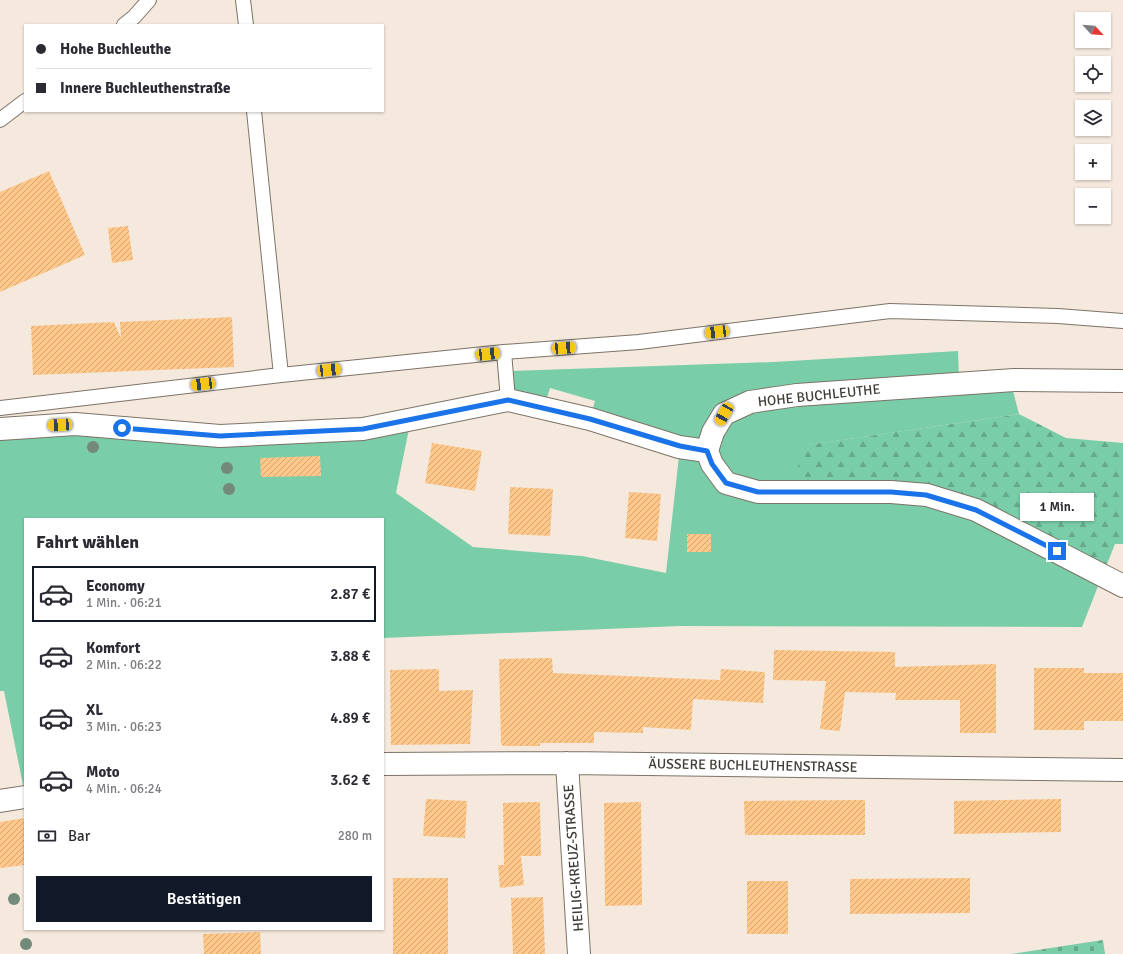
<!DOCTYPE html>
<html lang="de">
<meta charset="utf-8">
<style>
body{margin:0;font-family:Signika,sans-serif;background:#f2f2f3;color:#2b2b33;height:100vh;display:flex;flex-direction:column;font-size:15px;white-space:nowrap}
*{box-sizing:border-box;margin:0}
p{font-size:13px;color:#7c7c81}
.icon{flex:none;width:22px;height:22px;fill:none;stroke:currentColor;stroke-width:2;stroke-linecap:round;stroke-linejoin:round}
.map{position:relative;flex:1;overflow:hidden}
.sheet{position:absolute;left:24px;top:518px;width:360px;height:412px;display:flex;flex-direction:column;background:#fff;border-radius:0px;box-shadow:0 1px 3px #0004}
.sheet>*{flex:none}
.hud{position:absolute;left:24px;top:24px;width:360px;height:88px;border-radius:0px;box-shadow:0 1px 3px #0004;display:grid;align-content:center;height:88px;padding:0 12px;background:#fff}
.needle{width:26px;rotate:116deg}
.controls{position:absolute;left:1075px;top:12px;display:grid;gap:8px}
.controls a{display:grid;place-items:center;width:36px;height:36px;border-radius:0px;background:#fff;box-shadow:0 1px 3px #0004;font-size:20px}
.end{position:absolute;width:18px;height:18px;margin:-9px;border:5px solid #1a73e8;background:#fff;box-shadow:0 0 0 2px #fff}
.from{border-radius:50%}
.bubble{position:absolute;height:28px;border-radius:0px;background:#fff;box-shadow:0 1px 3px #0004;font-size:13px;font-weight:600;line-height:28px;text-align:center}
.car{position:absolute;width:12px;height:24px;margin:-12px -6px;border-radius:5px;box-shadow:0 0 3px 1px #0007;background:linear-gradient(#f5c518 24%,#345 0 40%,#f5c518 0 76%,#345 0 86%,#f5c518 0)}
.hud b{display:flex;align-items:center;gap:14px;height:38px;font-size:15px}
.hud b+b{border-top:1px solid #e1e1e2}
.hud i{width:10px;height:10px;background:#2b2b33}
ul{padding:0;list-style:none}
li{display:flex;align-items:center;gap:12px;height:56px;margin:0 8px 6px;padding:0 4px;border:2px solid transparent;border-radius:0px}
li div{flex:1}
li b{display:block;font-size:15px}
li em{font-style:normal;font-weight:600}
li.active{border-color:#111827}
li>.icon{width:36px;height:36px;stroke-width:1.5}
h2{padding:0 12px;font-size:18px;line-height:48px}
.pay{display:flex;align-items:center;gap:10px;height:44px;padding:0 12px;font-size:15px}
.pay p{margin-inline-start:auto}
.primary-button{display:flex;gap:8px;margin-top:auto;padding:8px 12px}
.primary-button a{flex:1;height:46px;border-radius:0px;background:#111827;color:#fff;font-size:16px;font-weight:600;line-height:46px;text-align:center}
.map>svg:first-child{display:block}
</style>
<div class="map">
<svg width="1123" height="954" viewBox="0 0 1123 954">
<defs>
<pattern id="forest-firs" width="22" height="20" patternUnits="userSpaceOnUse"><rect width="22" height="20" fill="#7acda9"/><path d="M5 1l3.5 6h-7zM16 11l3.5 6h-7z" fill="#65a88a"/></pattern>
<pattern id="cemetery-stones" width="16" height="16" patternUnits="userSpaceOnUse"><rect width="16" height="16" fill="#7acda9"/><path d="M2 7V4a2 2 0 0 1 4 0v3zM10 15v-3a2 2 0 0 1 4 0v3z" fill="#65a88a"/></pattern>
<pattern id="building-hatch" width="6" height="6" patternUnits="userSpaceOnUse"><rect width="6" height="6" fill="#ffc88a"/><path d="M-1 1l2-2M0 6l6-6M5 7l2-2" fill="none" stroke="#d0a472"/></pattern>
</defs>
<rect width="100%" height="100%" fill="#f5e9dd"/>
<!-- green -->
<path fill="#7acda9" d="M 958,351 L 959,377 L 754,391 L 700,443 L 591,415 L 595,401 L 550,388 L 545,404 L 513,397 L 511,371 L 774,362 Z
M 1013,391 L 1019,414 L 808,445 L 812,484 L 755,485 L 731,475 L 717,452 L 729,421 L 753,409 L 799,403 Z
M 410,424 L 396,493 L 473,547 L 582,556 L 666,573 L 679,456 L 700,459 L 720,491 L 926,502 L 972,514 L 1100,581 L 1082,627 L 680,626 L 383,638 L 383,519 L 25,519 L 24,790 L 4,691 L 0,691 L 0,434 Z"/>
<!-- forest -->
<path fill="url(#forest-firs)" d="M 1019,414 L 1066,438 L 1123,443 L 1123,544 L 1115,544 L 1105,569 L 978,505 L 812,484 L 794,475 L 807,445 Z"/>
<!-- cemetery -->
<path fill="url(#cemetery-stones)" d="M 1103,940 L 1105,954 L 1011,954 Z"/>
<!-- building -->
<path fill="url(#building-hatch)" d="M 49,171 L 85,255 L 0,292 L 0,192 Z
M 128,226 L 133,260 L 112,263 L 108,228 Z
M 232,317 L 234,367 L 33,375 L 31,326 L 114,322 L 121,338 L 120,322 Z
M 432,443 L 482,451 L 475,491 L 425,483 Z
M 320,456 L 321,476 L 261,477 L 260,458 Z
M 510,487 L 553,489 L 550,536 L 508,534 Z
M 629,492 L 661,494 L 657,541 L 625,538 Z
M 687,534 L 711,534 L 711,552 L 687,552 Z
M 774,650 L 895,652 L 895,667 L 996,664 L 996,733 L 960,733 L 960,700 L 895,700 L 896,693 L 845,692 L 840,731 L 820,729 L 826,681 L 773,680 Z
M 552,658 L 553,673 L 720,680 L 721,669 L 765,672 L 763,703 L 693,699 L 691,730 L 643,727 L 643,733 L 594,732 L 594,743 L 540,743 L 540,746 L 503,746 L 501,744 L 499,659 Z
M 1034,668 L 1084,668 L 1084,673 L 1123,673 L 1123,721 L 1084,721 L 1084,730 L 1034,730 Z
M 439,669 L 439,691 L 473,690 L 470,744 L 391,745 L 390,670 Z
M 426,799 L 467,801 L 465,838 L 423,836 Z
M 1061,799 L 1061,832 L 954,834 L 954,801 Z
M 865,800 L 865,835 L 745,835 L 744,801 Z
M 540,802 L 541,856 L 521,856 L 524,885 L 500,888 L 498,865 L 504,865 L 503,803 Z
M 641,802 L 642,905 L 605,906 L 604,803 Z
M 25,818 L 25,865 L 0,868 L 0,822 Z
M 393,878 L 448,878 L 448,954 L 393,954 Z
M 970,878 L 970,913 L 850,914 L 850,879 Z
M 747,881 L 788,881 L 788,934 L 747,934 Z
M 543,897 L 545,954 L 513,954 L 511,898 Z
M 260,932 L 261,954 L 204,954 L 203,934 Z"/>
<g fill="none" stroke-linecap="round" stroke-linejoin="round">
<defs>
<path id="service" d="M 243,0 L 246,25
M 124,25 L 134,17 L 149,0
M 254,111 L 281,375
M 0,120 L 25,101
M 504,352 L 508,400
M 0,408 L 281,375 L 504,352 L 639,342 L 890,311 L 1058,316 L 1123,321"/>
<path id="minor" d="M 0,429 L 75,424 L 220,436 L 363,429 L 508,400 L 590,419 L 679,447 L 707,451
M 707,451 L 712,464 L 726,483 L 758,492 L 891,492 L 927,495 L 976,510 L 1123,586
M 707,451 L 713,432 L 724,414 L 750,402 L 797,395 L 1014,380 L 1123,381
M 567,763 L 579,954
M 383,764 L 567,763 L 1123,770
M 0,801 L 25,797"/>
</defs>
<!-- service casing -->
<use href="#service" stroke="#7d7367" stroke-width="16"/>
<!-- minor casing -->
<use href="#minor" stroke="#7d7367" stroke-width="24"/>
<!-- service -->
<use href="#service" stroke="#fff" stroke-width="14"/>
<!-- minor -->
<use href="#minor" stroke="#fff" stroke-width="22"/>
</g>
<!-- trees -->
<g fill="#738a7b">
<circle cx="93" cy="447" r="6"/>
<circle cx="227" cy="468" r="6"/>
<circle cx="229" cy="489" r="6"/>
<circle cx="14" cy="899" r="6"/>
<circle cx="26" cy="944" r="6"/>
</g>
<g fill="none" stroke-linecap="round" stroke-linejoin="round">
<!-- route -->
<path stroke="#1a73e8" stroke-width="5" d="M 122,428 L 220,436 L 363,429 L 508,400 L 590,419 L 680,446 L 707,451 L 712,464 L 726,483 L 758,492 L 891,492 L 926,495 L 976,510 L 1057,551"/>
</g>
<g text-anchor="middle" stroke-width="3.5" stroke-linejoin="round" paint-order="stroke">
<!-- street labels -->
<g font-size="14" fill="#403c37" stroke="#fff">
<text transform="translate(819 395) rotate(-6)" y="5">HOHE BUCHLEUTHE</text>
<text transform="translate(753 765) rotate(1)" y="5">ÄUSSERE BUCHLEUTHENSTRASSE</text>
<text transform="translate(573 858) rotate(-94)" y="5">HEILIG-KREUZ-STRASSE</text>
</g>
</g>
</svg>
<div class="controls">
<a><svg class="needle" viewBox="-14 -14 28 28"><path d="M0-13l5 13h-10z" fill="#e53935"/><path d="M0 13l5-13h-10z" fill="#7c7c81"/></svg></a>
<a><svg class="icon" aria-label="locate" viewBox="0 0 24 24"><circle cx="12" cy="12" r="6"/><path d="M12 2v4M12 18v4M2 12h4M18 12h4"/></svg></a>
<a><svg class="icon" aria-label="layers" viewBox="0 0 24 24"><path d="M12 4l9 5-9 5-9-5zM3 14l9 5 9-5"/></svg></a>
<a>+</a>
<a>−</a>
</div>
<i class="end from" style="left:122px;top:428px"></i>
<i class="end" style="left:1057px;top:551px"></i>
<div class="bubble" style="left:1020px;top:493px;width:74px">1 Min.</div>
<i class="car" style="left:717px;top:332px;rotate:263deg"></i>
<i class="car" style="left:564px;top:348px;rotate:86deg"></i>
<i class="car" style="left:488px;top:354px;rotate:84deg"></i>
<i class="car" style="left:329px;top:370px;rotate:84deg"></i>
<i class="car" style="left:203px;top:384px;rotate:263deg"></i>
<i class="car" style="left:724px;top:414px;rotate:210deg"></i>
<i class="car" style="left:60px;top:425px;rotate:267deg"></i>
<div class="hud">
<b><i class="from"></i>Hohe Buchleuthe</b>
<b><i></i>Innere Buchleuthenstraße</b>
</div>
<section class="sheet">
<h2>Fahrt wählen</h2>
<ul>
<li class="active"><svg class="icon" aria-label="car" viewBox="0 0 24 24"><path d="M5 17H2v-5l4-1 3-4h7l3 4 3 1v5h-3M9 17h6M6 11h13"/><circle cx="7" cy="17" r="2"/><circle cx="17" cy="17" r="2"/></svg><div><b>Economy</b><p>1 Min. · 06:21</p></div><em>2.87 €</em></li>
<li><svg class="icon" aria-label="car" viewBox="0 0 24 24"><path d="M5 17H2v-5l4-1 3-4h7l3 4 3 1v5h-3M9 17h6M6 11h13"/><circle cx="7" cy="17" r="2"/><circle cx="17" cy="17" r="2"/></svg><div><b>Komfort</b><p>2 Min. · 06:22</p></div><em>3.88 €</em></li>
<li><svg class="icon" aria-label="car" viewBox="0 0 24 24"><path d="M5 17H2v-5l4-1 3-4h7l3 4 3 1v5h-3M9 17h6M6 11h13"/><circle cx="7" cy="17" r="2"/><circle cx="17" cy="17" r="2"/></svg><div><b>XL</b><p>3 Min. · 06:23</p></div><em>4.89 €</em></li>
<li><svg class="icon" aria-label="car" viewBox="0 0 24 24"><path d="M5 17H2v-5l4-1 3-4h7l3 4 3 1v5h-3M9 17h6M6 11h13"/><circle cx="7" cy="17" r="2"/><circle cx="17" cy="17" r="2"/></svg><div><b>Moto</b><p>4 Min. · 06:24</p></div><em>3.62 €</em></li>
</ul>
<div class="pay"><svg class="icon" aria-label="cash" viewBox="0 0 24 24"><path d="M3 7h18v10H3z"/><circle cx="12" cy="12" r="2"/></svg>Bar<p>280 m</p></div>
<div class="primary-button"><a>Bestätigen</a></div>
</section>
</div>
